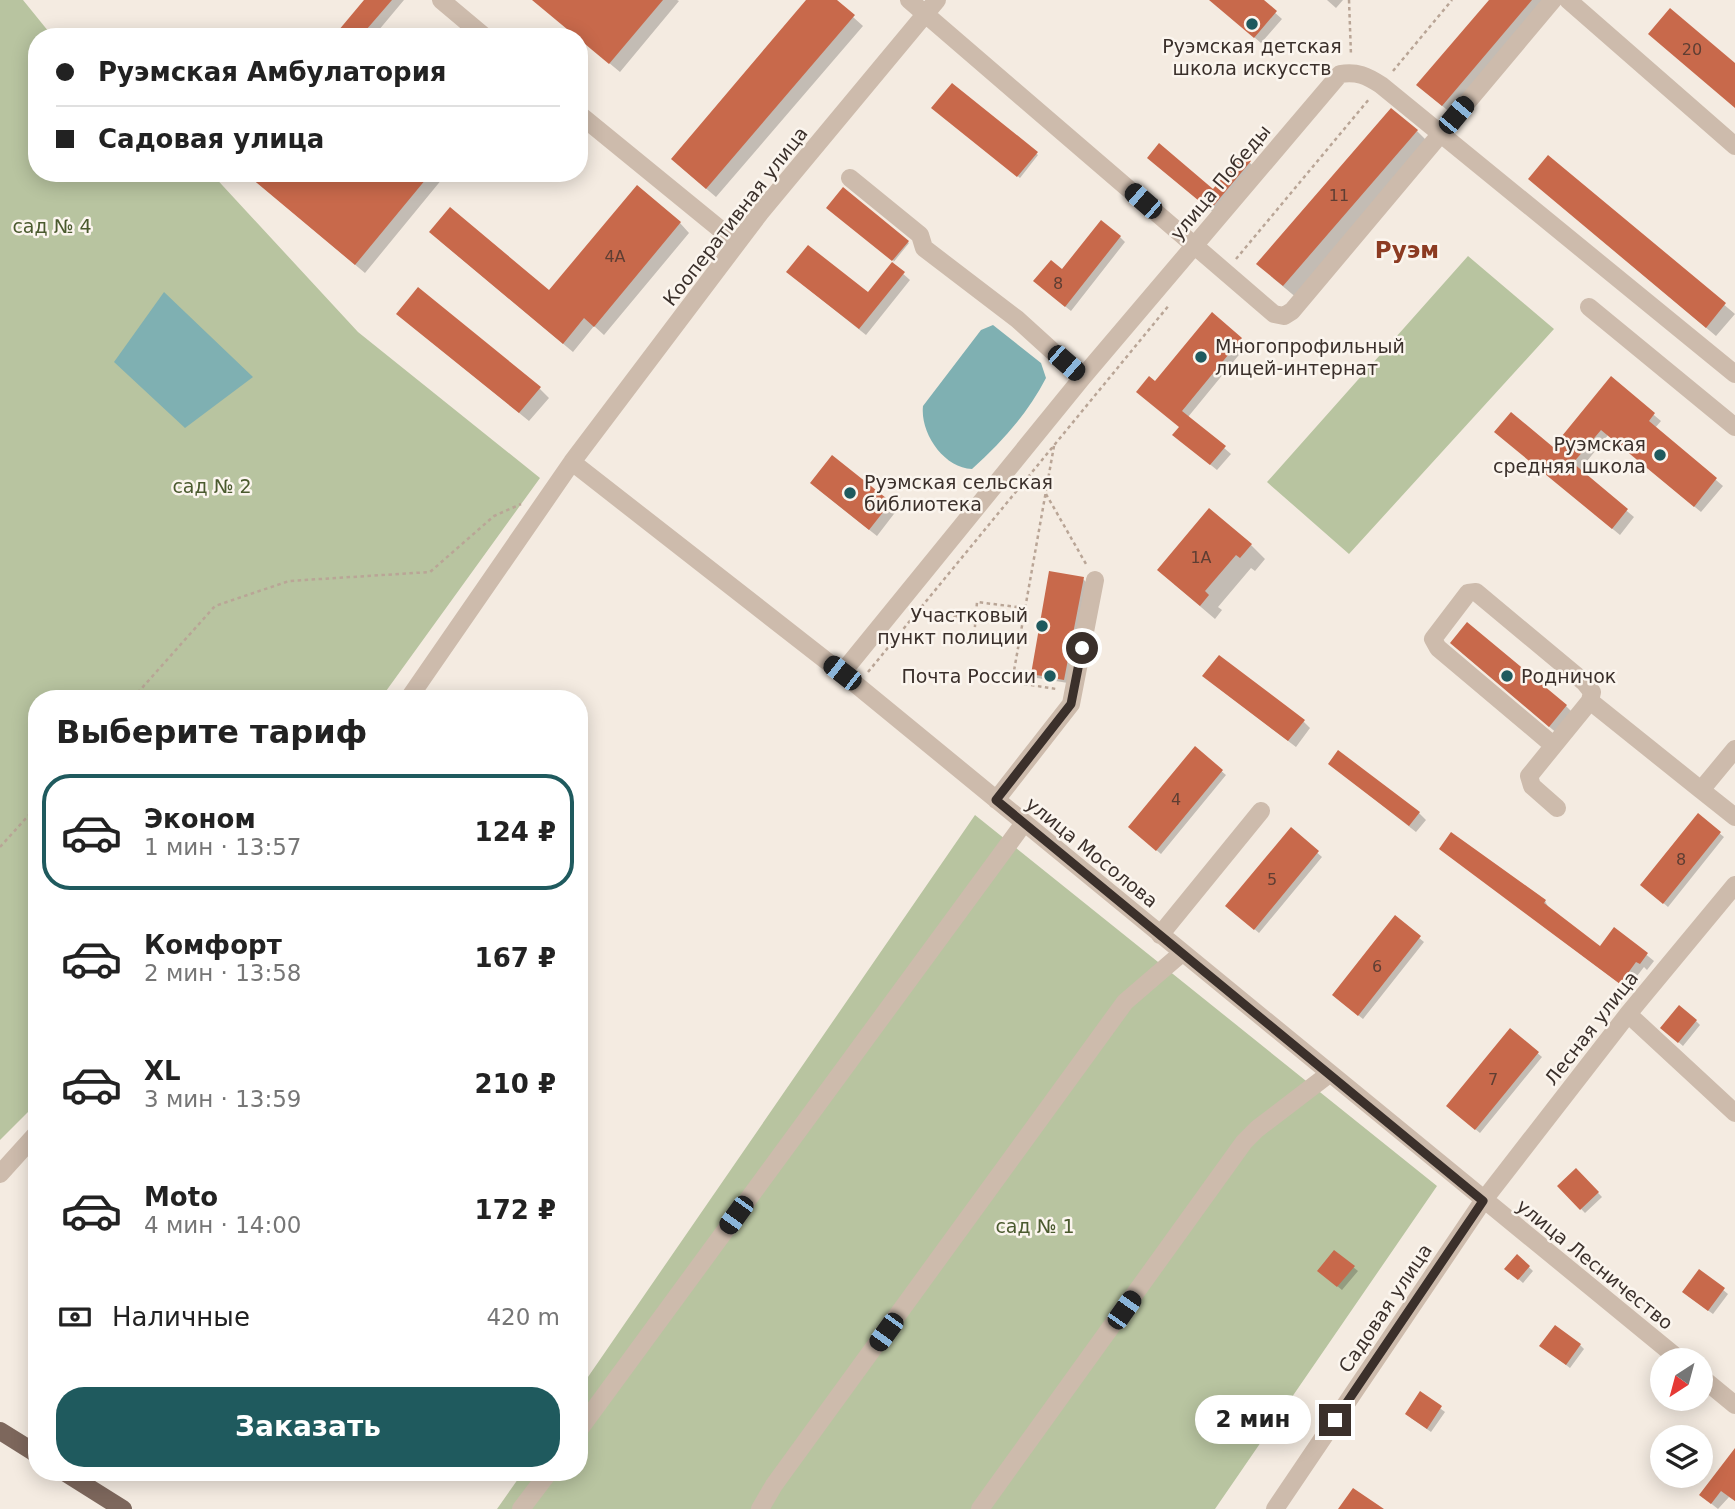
<!DOCTYPE html>
<html lang="ru">
<meta charset="utf-8">
<style>
body{margin:0;font-family:"DejaVu Sans",sans-serif;background:#f2f2f2;color:#222;height:100vh;display:flex;flex-direction:column;font-size:26px;white-space:nowrap}
*{box-sizing:border-box;margin:0}
p{font-size:23px;color:#767676}
.icon{flex:none;width:38px;height:38px;fill:none;stroke:currentColor;stroke-width:2;stroke-linecap:round;stroke-linejoin:round}
.map{position:relative;flex:1;overflow:hidden}
.panel{position:absolute;left:28px;top:690px;width:560px;height:791px;display:flex;flex-direction:column;background:#fff;border-radius:28px;box-shadow:0 4px 18px #0003}
.panel>*{flex:none}
.top-card{position:absolute;left:28px;top:28px;width:560px;height:154px;border-radius:28px;box-shadow:0 4px 18px #0003;display:grid;align-content:center;height:154px;padding:0 28px;background:#fff}
.needle{width:46px;rotate:216deg}
.tools{position:absolute;left:1650px;top:1348px;display:grid;gap:14px}
.tools a{display:grid;place-items:center;width:63px;height:63px;border-radius:50%;background:#fff;box-shadow:0 4px 18px #0003;font-size:35px}
.end{position:absolute;width:32px;height:32px;margin:-16px;border:9px solid #3b302b;background:#fff;box-shadow:0 0 0 4px #fff}
.from{border-radius:50%}
.bubble{position:absolute;height:49px;border-radius:24px;background:#fff;box-shadow:0 4px 18px #0003;font-size:23px;font-weight:800;line-height:49px;text-align:center}
.car{position:absolute;width:21px;height:42px;margin:-21px -10px;border-radius:9px;box-shadow:0 0 5px 2px #0007;background:linear-gradient(#222 24%,#8ab4d8 0 40%,#222 0 76%,#8ab4d8 0 86%,#222 0)}
.top-card b{display:flex;align-items:center;gap:24px;height:66px;font-size:26px}
.top-card b+b{border-top:2px solid #e0e0e0}
.top-card i{width:18px;height:18px;background:#222}
ul{padding:0;list-style:none}
li{display:flex;align-items:center;gap:21px;height:116px;margin:0 14px 10px;padding:0 14px;border:4px solid transparent;border-radius:28px}
li div{flex:1}
li b{display:block;font-size:26px}
li em{font-style:normal;font-weight:800}
li.selected{border-color:#1f5a5e}
li>.icon{width:63px;height:63px;stroke-width:1.5}
h2{padding:0 28px;font-size:32px;line-height:84px}
.pay{display:flex;align-items:center;gap:18px;height:77px;padding:0 28px;font-size:26px}
.pay p{margin-inline-start:auto}
.primary-button{display:flex;gap:14px;margin-top:auto;padding:14px 28px}
.primary-button a{flex:1;height:80px;border-radius:28px;background:#1f5a5e;color:#fff;font-size:28px;font-weight:800;line-height:80px;text-align:center}
.map>svg:first-child{display:block}
</style>
<div class="map">
<svg width="1735" height="1509" viewBox="0 0 1735 1509">
<rect width="100%" height="100%" fill="#f4ebe1"/>
<!-- green -->
<path fill="#b8c4a0" d="M 0,0 L 23,0 L 53,37 L 37,37 L 37,173 L 211,173 L 358,332 L 540,478 L 381,698 L 37,698 L 37,1103 L 0,1140 Z
M 1468,256 L 1554,329 L 1349,554 L 1267,482 Z
M 975,815 L 1437,1186 L 1215,1509 L 497,1509 L 523,1472 L 579,1472 L 579,1390 Z"/>
<!-- water -->
<path fill="#7fb0b2" d="M 164,292 L 253,377 L 185,428 L 114,362 Z
M 993,325 L 1041,363 L 1046,378 C 1028,413 1002,442 972,469 C 944,468 920,433 923,406 L 981,330 Z"/>
<!-- shadow -->
<path fill="#0003" d="M 367,0 L 404,0 L 373,37 L 335,37 Z
M 533,0 L 677,0 L 679,1 L 620,72 Z
M 809,0 L 834,0 L 863,26 L 716,197 L 682,168 Z
M 1211,0 L 1261,0 L 1282,19 L 1261,43 Z
M 1327,0 L 1343,0 L 1336,8 Z
M 1491,0 L 1549,0 L 1452,114 L 1428,94 Z
M 952,85 L 1038,155 L 1020,178 L 933,108 Z
M 1417,131 L 1431,145 L 1298,299 L 1273,278 Z
M 1243,156 L 1259,172 L 1220,218 L 1159,167 L 1213,191 Z
M 1549,157 L 1735,314 L 1716,336 L 1540,188 Z
M 246,173 L 447,173 L 365,273 Z
M 843,189 L 909,243 L 892,264 L 910,280 L 866,335 L 796,279 L 868,295 L 894,261 L 828,208 Z
M 680,223 L 689,233 L 604,335 L 594,326 L 573,352 L 440,241 L 550,292 Z
M 1120,237 L 1125,242 L 1071,311 L 1041,287 Z
M 1212,315 L 1247,345 L 1188,417 L 1231,454 L 1217,470 L 1181,441 L 1180,428 L 1155,384 Z
M 408,323 L 539,388 L 549,398 L 529,421 Z
M 1611,379 L 1661,421 L 1655,428 L 1723,486 L 1701,512 L 1608,435 L 1579,471 L 1634,517 L 1620,535 L 1503,438 L 1553,449 Z
M 819,490 L 890,503 L 897,510 L 877,536 Z
M 1251,545 L 1265,559 L 1255,571 L 1251,568 L 1218,607 L 1222,610 L 1215,619 L 1174,584 Z
M 1083,579 L 1087,583 L 1068,683 L 1037,678 L 1033,673 Z
M 1461,652 L 1566,706 L 1575,715 L 1559,735 Z
M 1212,683 L 1303,721 L 1310,728 L 1296,747 Z
M 1195,749 L 1226,775 L 1161,854 L 1134,831 Z
M 1330,764 L 1419,813 L 1426,820 L 1416,832 Z
M 1698,816 L 1724,837 L 1668,907 L 1647,889 Z
M 1291,830 L 1322,857 L 1259,933 L 1232,910 Z
M 1441,849 L 1545,901 L 1550,910 L 1600,948 L 1615,929 L 1654,961 L 1647,970 L 1644,967 L 1627,989 Z
M 1395,918 L 1424,942 L 1363,1019 L 1338,999 Z
M 1696,1021 L 1700,1025 L 1683,1046 L 1667,1032 Z
M 1510,1030 L 1542,1057 L 1480,1133 L 1452,1110 Z
M 1576,1170 L 1602,1197 L 1585,1213 L 1559,1186 Z
M 1517,1256 L 1533,1271 L 1523,1283 L 1507,1269 Z
M 1353,1267 L 1358,1271 L 1342,1290 L 1324,1275 Z
M 1700,1271 L 1728,1294 L 1713,1314 L 1688,1296 Z
M 1580,1345 L 1584,1349 L 1570,1368 L 1546,1350 Z
M 1421,1394 L 1445,1412 L 1431,1432 L 1411,1418 Z
M 1735,1460 L 1735,1501 L 1729,1497 L 1718,1509 L 1708,1501 Z"/>
<!-- building -->
<path fill="#c8694b" d="M 364,0 L 392,0 L 360,37 L 333,37 Z
M 532,0 L 663,0 L 609,64 Z
M 806,0 L 837,0 L 855,15 L 706,189 L 671,159 Z
M 1209,0 L 1264,0 L 1277,11 L 1254,38 Z
M 1489,0 L 1532,0 L 1442,106 L 1416,85 Z
M 1670,8 L 1735,63 L 1735,108 L 1648,34 Z
M 952,83 L 1038,152 L 1017,177 L 931,108 Z
M 1391,108 L 1418,130 L 1283,286 L 1256,264 Z
M 1159,143 L 1213,189 L 1242,154 L 1251,161 L 1210,210 L 1147,158 Z
M 1548,155 L 1726,303 L 1706,328 L 1528,179 Z
M 245,173 L 431,173 L 355,265 Z
M 637,185 L 681,222 L 594,327 L 584,318 L 563,344 L 429,232 L 450,207 L 549,290 Z
M 843,187 L 909,241 L 892,261 L 826,208 Z
M 1101,220 L 1121,236 L 1065,307 L 1033,281 L 1051,260 L 1062,269 Z
M 808,245 L 868,292 L 892,262 L 905,272 L 859,329 L 786,272 Z
M 418,287 L 541,387 L 519,413 L 396,314 Z
M 1212,312 L 1242,338 L 1182,411 L 1226,446 L 1210,465 L 1172,435 L 1179,427 L 1136,392 L 1149,376 L 1155,381 Z
M 1611,376 L 1655,413 L 1649,421 L 1717,478 L 1694,507 L 1601,430 L 1573,463 L 1628,509 L 1612,529 L 1494,432 L 1511,412 L 1553,447 Z
M 832,455 L 891,502 L 869,530 L 810,483 Z
M 1209,508 L 1252,544 L 1240,558 L 1236,555 L 1205,591 L 1209,595 L 1200,606 L 1157,570 Z
M 1049,571 L 1084,577 L 1064,680 L 1031,674 Z
M 1467,622 L 1567,705 L 1549,727 L 1450,643 Z
M 1219,655 L 1305,720 L 1288,741 L 1202,676 Z
M 1195,746 L 1223,770 L 1156,851 L 1128,827 Z
M 1338,750 L 1420,812 L 1409,826 L 1328,764 Z
M 1698,813 L 1721,832 L 1663,904 L 1640,885 Z
M 1291,827 L 1319,851 L 1254,930 L 1225,906 Z
M 1451,832 L 1546,900 L 1544,903 L 1600,946 L 1614,927 L 1648,953 L 1640,964 L 1636,962 L 1620,984 L 1439,849 Z
M 1395,915 L 1421,936 L 1358,1016 L 1332,995 Z
M 1679,1005 L 1697,1020 L 1678,1043 L 1660,1028 Z
M 1510,1028 L 1539,1052 L 1475,1130 L 1446,1106 Z
M 1576,1168 L 1599,1192 L 1580,1210 L 1557,1186 Z
M 1334,1250 L 1355,1266 L 1337,1287 L 1317,1271 Z
M 1517,1254 L 1530,1266 L 1518,1280 L 1504,1269 Z
M 1699,1269 L 1725,1288 L 1708,1311 L 1682,1292 Z
M 1555,1325 L 1581,1344 L 1566,1365 L 1539,1346 Z
M 1420,1391 L 1442,1406 L 1427,1429 L 1405,1414 Z
M 1735,1448 L 1735,1501 L 1721,1491 L 1711,1504 L 1699,1495 Z
M 1353,1488 L 1384,1509 L 1338,1509 Z"/>
<g fill="none" stroke-linecap="round" stroke-linejoin="round">
<!-- path -->
<path stroke="#b9a596" stroke-width="2.5" stroke-dasharray="3.5 3.5" stroke-linecap="butt" d="M 1349,0 L 1351,55
M 1393,71 L 1452,0
M 1236,259 L 1370,98
M 1054,446 L 1012,682 L 1056,689
M 1046,494 L 1086,564
M 919,610 L 974,619
M 1019,642 L 974,638 L 977,602 L 1025,608
M 868,672 L 1170,304
M 133,698 L 215,606 L 289,581 L 430,572 L 494,516 L 521,504
M 0,847 L 37,806"/>
<!-- minor -->
<path stroke="#cdbbac" stroke-width="18" d="M 441,0 L 485,37
M 909,0 L 1274,314 L 1284,316 L 1292,311 L 1553,0
M 1568,0 L 1735,146
M 579,114 L 737,243
M 850,178 L 920,235 L 924,248 L 1017,319 L 1082,378
M 1589,307 L 1735,427
M 572,462 L 842,673 L 1680,1360
M 842,673 L 1082,378 L 1340,74 C 1357,71 1367,76 1381,85 L 1735,374
M 409,698 L 572,462 L 760,213 L 937,0
M 1553,745 L 1438,648 L 1433,639 L 1468,593 L 1476,592 L 1584,682 L 1592,692 L 1590,701 L 1701,790
M 1735,749 L 1701,790 L 1735,817
M 996,800 L 1071,704 L 1095,580
M 1557,808 L 1532,786 L 1529,776 L 1590,701
M 1160,935 L 1261,811
M 1628,1014 L 1735,1113
M 0,1174 L 37,1133
M 1701,1377 L 1735,1405
M 579,1430 L 1024,823
M 521,1509 L 549,1472
M 760,1509 L 774,1485 L 1125,1002 L 1182,953
M 980,1509 L 1244,1142 L 1257,1129 L 1329,1074
M 1275,1509 L 1483,1201 L 1628,1014 L 1735,885"/>
<!-- major -->
<path stroke="#7d675c" stroke-width="18" d="M 0,1431 L 37,1454
M 64,1472 L 123,1509"/>
</g>
<g fill="none" stroke-linecap="round" stroke-linejoin="round">
<!-- route -->
<path stroke="#3b302b" stroke-width="9" d="M 1082,648 L 1071,704 L 996,800 L 1483,1201 L 1335,1420"/>
</g>
<!-- markers -->
<g fill="#1f5a5e" stroke="#fbf5ee" stroke-width="2.5">
<circle cx="1252" cy="24" r="7"/>
<circle cx="1201" cy="357" r="7"/>
<circle cx="1660" cy="455" r="7"/>
<circle cx="850" cy="493" r="7"/>
<circle cx="1042" cy="626" r="7"/>
<circle cx="1050" cy="676" r="7"/>
<circle cx="1507" cy="676" r="7"/>
</g>
<g text-anchor="middle" stroke-width="5" stroke-linejoin="round" paint-order="stroke">
<!-- number labels -->
<g font-size="16" fill="#5e3e33">
<text x="1692" y="55">20</text>
<text x="1339" y="201">11</text>
<text x="615" y="262">4А</text>
<text x="1058" y="289">8</text>
<text x="1201" y="563">1А</text>
<text x="1176" y="805">4</text>
<text x="1681" y="865">8</text>
<text x="1272" y="885">5</text>
<text x="1377" y="972">6</text>
<text x="1493" y="1085">7</text>
</g>
<!-- poi labels -->
<g font-size="19" fill="#3b302b" stroke="#fbf5ee" text-anchor="start">
<text x="1252" y="53" text-anchor="middle">Руэмская детская<tspan x="1252" dy="22">школа искусств</tspan></text>
<text x="1215" y="353">Многопрофильный<tspan x="1215" dy="22">лицей-интернат</tspan></text>
<text x="1646" y="451" text-anchor="end">Руэмская<tspan x="1646" dy="22">средняя школа</tspan></text>
<text x="864" y="489">Руэмская сельская<tspan x="864" dy="22">библиотека</tspan></text>
<text x="1028" y="622" text-anchor="end">Участковый<tspan x="1028" dy="22">пункт полиции</tspan></text>
<text x="1036" y="683" text-anchor="end">Почта России</text>
<text x="1521" y="683">Родничок</text>
</g>
<!-- street labels -->
<g font-size="19" fill="#3b302b" stroke="#fbf5ee">
<text transform="translate(1220 182) rotate(-50)" y="7">улица Победы</text>
<text transform="translate(735 216) rotate(-52)" y="7">Кооперативная улица</text>
<text transform="translate(1092 852) rotate(39)" y="7">улица Мосолова</text>
<text transform="translate(1591 1028) rotate(-52)" y="7">Лесная улица</text>
<text transform="translate(1595 1264) rotate(39)" y="7">улица Лесничество</text>
<text transform="translate(1385 1308) rotate(-56)" y="7">Садовая улица</text>
</g>
<!-- park labels -->
<g font-size="19" fill="#4a5a2e" stroke="#fbf5ee">
<text x="52" y="233">сад № 4</text>
<text x="212" y="493">сад № 2</text>
<text x="1035" y="1233">сад № 1</text>
</g>
<!-- quarter labels -->
<g font-size="23" font-weight="bold" fill="#8c3b22" stroke="#fbf5ee">
<text x="1407" y="258">Руэм</text>
</g>
</g>
</svg>
<div class="tools">
<a><svg class="needle" viewBox="-14 -14 28 28"><path d="M0-13l5 13h-10z" fill="#e53935"/><path d="M0 13l5-13h-10z" fill="#767676"/></svg></a>
<a><svg class="icon" aria-label="layers" viewBox="0 0 24 24"><path d="M12 4l9 5-9 5-9-5zM3 14l9 5 9-5"/></svg></a>
</div>
<i class="end from" style="left:1082px;top:648px"></i>
<i class="end" style="left:1335px;top:1420px"></i>
<div class="bubble" style="left:1195px;top:1395px;width:116px">2 мин</div>
<i class="car" style="left:1456px;top:115px;rotate:40deg"></i>
<i class="car" style="left:1143px;top:201px;rotate:311deg"></i>
<i class="car" style="left:1066px;top:363px;rotate:131deg"></i>
<i class="car" style="left:842px;top:673px;rotate:308deg"></i>
<i class="car" style="left:736px;top:1215px;rotate:216deg"></i>
<i class="car" style="left:1124px;top:1310px;rotate:35deg"></i>
<i class="car" style="left:886px;top:1332px;rotate:216deg"></i>
<div class="top-card">
<b><i class="from"></i>Руэмская Амбулатория</b>
<b><i></i>Садовая улица</b>
</div>
<section class="panel">
<h2>Выберите тариф</h2>
<ul>
<li class="selected"><svg class="icon" aria-label="car" viewBox="0 0 24 24"><path d="M5 17H2v-5l4-1 3-4h7l3 4 3 1v5h-3M9 17h6M6 11h13"/><circle cx="7" cy="17" r="2"/><circle cx="17" cy="17" r="2"/></svg><div><b>Эконом</b><p>1 мин · 13:57</p></div><em>124 ₽</em></li>
<li><svg class="icon" aria-label="car" viewBox="0 0 24 24"><path d="M5 17H2v-5l4-1 3-4h7l3 4 3 1v5h-3M9 17h6M6 11h13"/><circle cx="7" cy="17" r="2"/><circle cx="17" cy="17" r="2"/></svg><div><b>Комфорт</b><p>2 мин · 13:58</p></div><em>167 ₽</em></li>
<li><svg class="icon" aria-label="car" viewBox="0 0 24 24"><path d="M5 17H2v-5l4-1 3-4h7l3 4 3 1v5h-3M9 17h6M6 11h13"/><circle cx="7" cy="17" r="2"/><circle cx="17" cy="17" r="2"/></svg><div><b>XL</b><p>3 мин · 13:59</p></div><em>210 ₽</em></li>
<li><svg class="icon" aria-label="car" viewBox="0 0 24 24"><path d="M5 17H2v-5l4-1 3-4h7l3 4 3 1v5h-3M9 17h6M6 11h13"/><circle cx="7" cy="17" r="2"/><circle cx="17" cy="17" r="2"/></svg><div><b>Moto</b><p>4 мин · 14:00</p></div><em>172 ₽</em></li>
</ul>
<div class="pay"><svg class="icon" aria-label="cash" viewBox="0 0 24 24"><path d="M3 7h18v10H3z"/><circle cx="12" cy="12" r="2"/></svg>Наличные<p>420 m</p></div>
<div class="primary-button"><a>Заказать</a></div>
</section>
</div>
